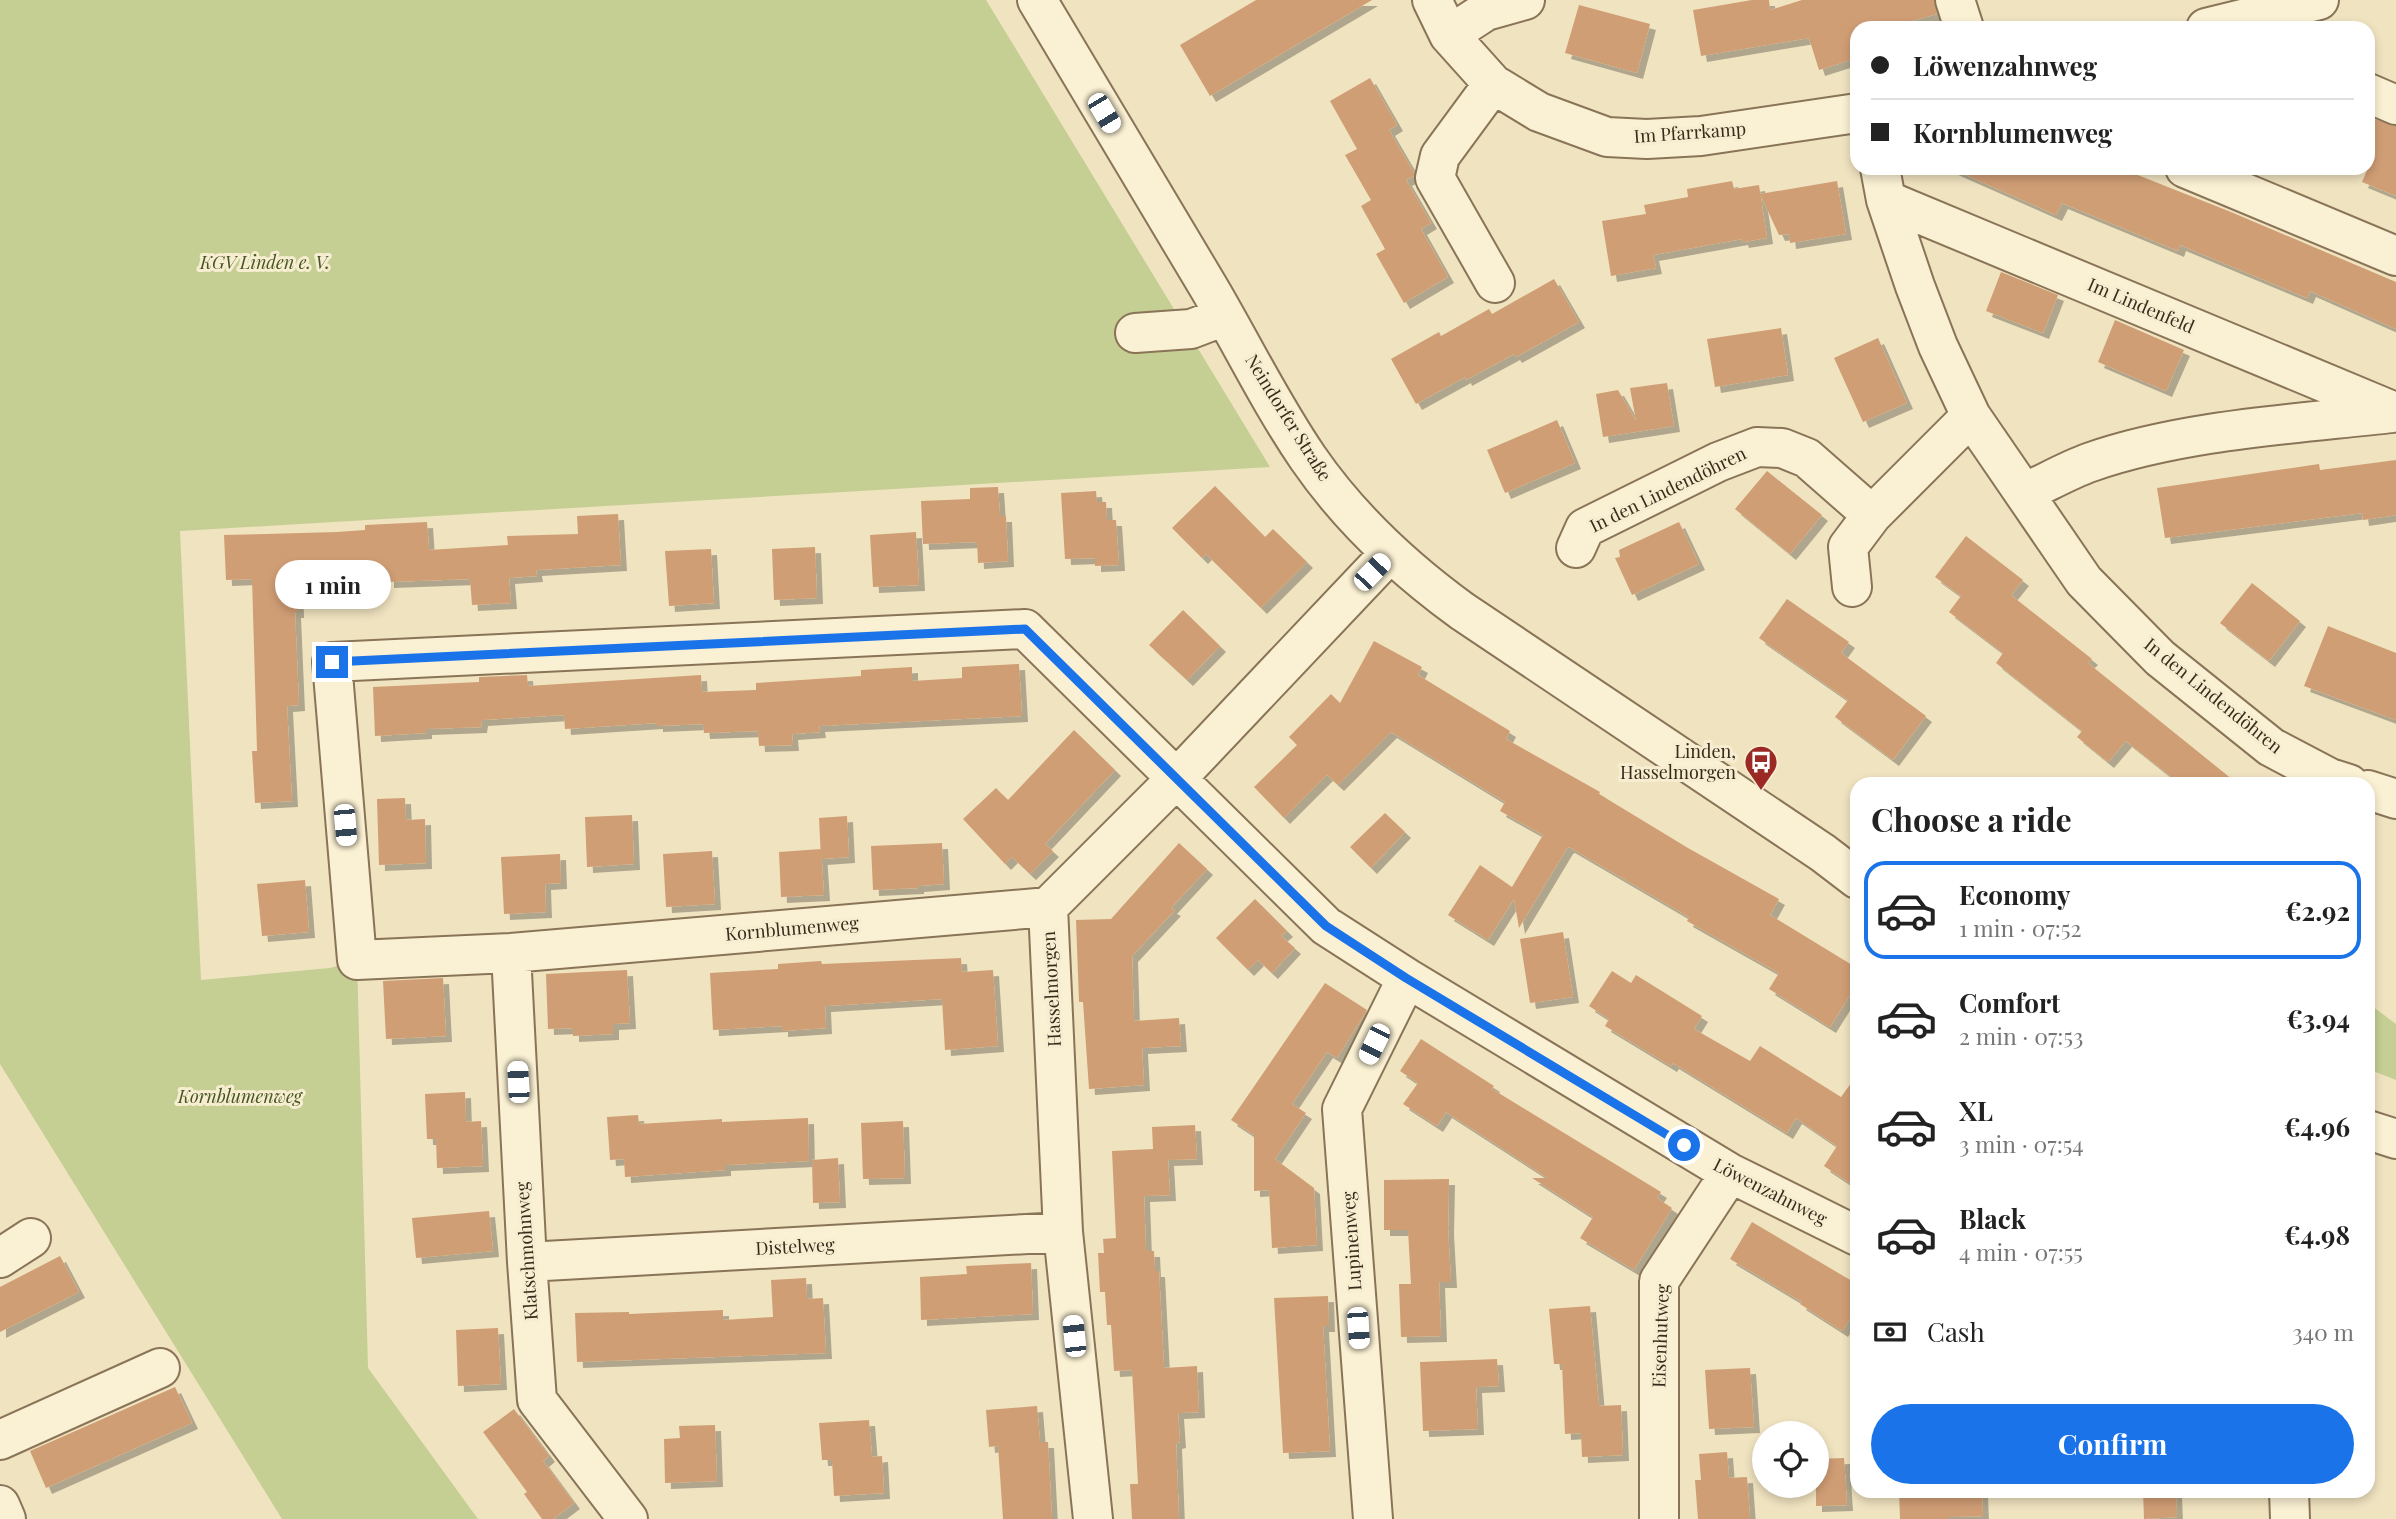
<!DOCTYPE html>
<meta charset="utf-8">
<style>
body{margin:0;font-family:"Playfair Display",serif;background:#f2f2f2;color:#222;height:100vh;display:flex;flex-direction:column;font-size:26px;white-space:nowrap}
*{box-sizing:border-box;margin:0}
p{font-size:23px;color:#767676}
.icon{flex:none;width:38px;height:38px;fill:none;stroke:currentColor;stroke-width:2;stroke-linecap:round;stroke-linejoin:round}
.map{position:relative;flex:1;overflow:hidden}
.side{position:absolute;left:1850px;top:777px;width:525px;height:721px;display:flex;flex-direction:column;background:#fff;border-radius:21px;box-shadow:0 4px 10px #0003}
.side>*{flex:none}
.guide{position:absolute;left:1850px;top:21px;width:525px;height:154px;border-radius:21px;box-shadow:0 4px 10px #0003;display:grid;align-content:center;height:154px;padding:0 21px;background:#fff}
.buttons{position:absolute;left:1752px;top:1421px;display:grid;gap:14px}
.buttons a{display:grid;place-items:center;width:77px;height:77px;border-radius:50%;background:#fff;box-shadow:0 4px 10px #0003;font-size:35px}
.end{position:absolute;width:32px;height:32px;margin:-16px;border:9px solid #1a73e8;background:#fff;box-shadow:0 0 0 4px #fff}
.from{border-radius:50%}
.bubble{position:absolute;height:49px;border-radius:24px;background:#fff;box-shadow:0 4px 10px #0003;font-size:23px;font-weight:700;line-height:49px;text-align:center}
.car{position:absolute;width:21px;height:42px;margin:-21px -10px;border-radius:9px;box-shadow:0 0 5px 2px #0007;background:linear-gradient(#fff 24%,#345 0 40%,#fff 0 76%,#345 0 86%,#fff 0)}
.guide b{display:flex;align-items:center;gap:24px;height:66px;font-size:26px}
.guide b+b{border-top:2px solid #e0e0e0}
.guide i{width:18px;height:18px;background:#222}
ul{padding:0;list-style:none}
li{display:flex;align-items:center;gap:21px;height:98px;margin:0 14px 10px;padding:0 7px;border:4px solid transparent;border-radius:21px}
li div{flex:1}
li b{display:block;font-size:26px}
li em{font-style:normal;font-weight:700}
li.active{border-color:#1a73e8}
li>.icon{width:63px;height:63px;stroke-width:1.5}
h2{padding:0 21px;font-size:32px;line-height:84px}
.pay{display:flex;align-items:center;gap:18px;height:77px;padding:0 21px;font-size:26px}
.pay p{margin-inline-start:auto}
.action{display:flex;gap:14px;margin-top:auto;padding:14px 21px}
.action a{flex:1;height:80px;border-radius:42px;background:#1a73e8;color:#fff;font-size:28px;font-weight:700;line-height:80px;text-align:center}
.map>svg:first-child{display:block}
</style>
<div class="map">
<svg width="2396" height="1519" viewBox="0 0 2396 1519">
<defs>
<filter id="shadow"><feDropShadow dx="6" dy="6" stdDeviation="0" flood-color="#0004"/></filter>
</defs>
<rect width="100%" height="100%" fill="#f0e3c0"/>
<!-- green -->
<path fill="#c5ce93" d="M 0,0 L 986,0 L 1270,467 L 180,531 L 201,980 L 330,968 L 357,960 L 368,1368 L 478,1519 L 282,1519 L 0,1064 Z
M 2368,1003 L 2396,1024 L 2396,1080 L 2368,1069 Z"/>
<!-- building -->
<path fill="#d09e74" filter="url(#shadow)" d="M 1256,0 L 1372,0 L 1210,96 L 1180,45 Z
M 1752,0 L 1769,0 L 1770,10 L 1802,0 L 1934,0 L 1937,14 L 1886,28 L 1857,28 L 1857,58 L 1819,70 L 1809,38 L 1701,56 L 1693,10 Z
M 1579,5 L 1650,24 L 1637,73 L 1565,53 Z
M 1370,78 L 1397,125 L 1389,130 L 1414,173 L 1414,176 L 1406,180 L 1431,223 L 1421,229 L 1448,277 L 1404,303 L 1376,254 L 1385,249 L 1361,206 L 1371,200 L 1345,155 L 1357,149 L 1330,101 Z
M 2368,117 L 2396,126 L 2396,196 L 2362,182 L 2368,168 Z
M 1950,168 L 2120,168 L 2231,212 L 2396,282 L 2396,329 L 2310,291 L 2307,298 L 2180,245 L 2178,251 L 2062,203 L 2056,215 Z
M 1732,181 L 1734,189 L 1759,185 L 1767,238 L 1743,242 L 1742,239 L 1653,255 L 1656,268 L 1611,276 L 1602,221 L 1646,214 L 1644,205 L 1688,197 L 1687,189 Z
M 1837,181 L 1846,234 L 1790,243 L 1789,234 L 1779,235 L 1760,194 Z
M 2001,272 L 2058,295 L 2043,333 L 1986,311 Z
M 1554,279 L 1579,322 L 1516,357 L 1514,354 L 1466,380 L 1465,377 L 1416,404 L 1391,359 L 1439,332 L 1441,336 L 1489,309 L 1492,314 Z
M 2115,320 L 2184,350 L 2166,391 L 2098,362 Z
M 1781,328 L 1788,375 L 1715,387 L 1707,339 Z
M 1878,338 L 1907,403 L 1863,422 L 1834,358 Z
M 1667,383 L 1674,426 L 1603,437 L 1596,394 L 1618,390 L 1636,421 L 1630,388 Z
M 1557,420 L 1575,463 L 1505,493 L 1487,450 Z
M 2396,460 L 2396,515 L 2363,520 L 2362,513 L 2165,538 L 2157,488 L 2319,464 L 2320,470 Z
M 1767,471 L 1822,515 L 1790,554 L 1735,509 Z
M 1215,486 L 1265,537 L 1273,529 L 1307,562 L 1261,608 L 1206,554 L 1202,558 L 1172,528 Z
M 998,487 L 1000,516 L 1006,516 L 1008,561 L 978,563 L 977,542 L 923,544 L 921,501 L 970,499 L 970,488 Z
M 1096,491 L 1097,502 L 1106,502 L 1107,520 L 1116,520 L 1119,565 L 1095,566 L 1095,558 L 1065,559 L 1061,493 Z
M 618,514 L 621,565 L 536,570 L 537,576 L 509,578 L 511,603 L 472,605 L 470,579 L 388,582 L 388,570 L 297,570 L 298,612 L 295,612 L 299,705 L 287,706 L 292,801 L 255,803 L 252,751 L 257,751 L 252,579 L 226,580 L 224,535 L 337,532 L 365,530 L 365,525 L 427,522 L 429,550 L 508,545 L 507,536 L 578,534 L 577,516 Z
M 1679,522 L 1699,564 L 1632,595 L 1615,558 L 1620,557 L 1619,550 Z
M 916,532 L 919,585 L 873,587 L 870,535 Z
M 1966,536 L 2023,580 L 2011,595 L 2092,659 L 2088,663 L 2238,784 L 2180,784 L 2126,741 L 2108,762 L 2077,737 L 2082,731 L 1996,663 L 2003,653 L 1949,612 L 1961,596 L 1935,577 Z
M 815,547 L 817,598 L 774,600 L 772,549 Z
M 711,549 L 714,603 L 669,606 L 665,551 Z
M 2252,583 L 2300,621 L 2269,661 L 2220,623 Z
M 1787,599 L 1849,642 L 1841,653 L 1926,716 L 1893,760 L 1835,717 L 1848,700 L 1759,638 Z
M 1183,610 L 1220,646 L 1187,680 L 1149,645 Z
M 2328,626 L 2396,653 L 2396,720 L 2304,686 Z
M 1374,641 L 1422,667 L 1418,675 L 1510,731 L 1506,739 L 1600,792 L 1599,794 L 1688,848 L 1779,899 L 1770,915 L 1857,968 L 1857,984 L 1830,1027 L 1769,989 L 1779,973 L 1687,921 L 1689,917 L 1569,847 L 1567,848 L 1519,928 L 1514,899 L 1488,940 L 1448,915 L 1480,865 L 1512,887 L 1543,835 L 1500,811 L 1505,802 L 1391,732 L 1338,785 L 1327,775 L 1284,818 L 1254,787 L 1297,745 L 1289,737 L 1331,694 L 1340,703 Z
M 1019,664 L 1022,716 L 819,726 L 820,732 L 792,734 L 793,745 L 759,746 L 758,731 L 704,733 L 703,724 L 657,726 L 657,723 L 565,729 L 564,715 L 482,720 L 481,727 L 426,729 L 426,733 L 375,736 L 373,687 L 479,682 L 479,677 L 527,675 L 528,686 L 701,675 L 702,692 L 756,690 L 756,683 L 861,676 L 861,670 L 912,667 L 912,681 L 962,678 L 962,667 Z
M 1074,730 L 1115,770 L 1045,844 L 1053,851 L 1030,874 L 1012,857 L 1005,864 L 963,819 L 996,788 L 1008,800 Z
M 405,798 L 406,820 L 425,819 L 426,863 L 379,865 L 377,799 Z
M 1385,813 L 1405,832 L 1371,868 L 1350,847 Z
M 632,815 L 634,864 L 587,867 L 585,817 Z
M 847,816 L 849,857 L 821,859 L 819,818 Z
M 942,843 L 944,884 L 918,886 L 918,888 L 873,890 L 871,846 Z
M 1179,843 L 1207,869 L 1171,908 L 1175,910 L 1132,956 L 1134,1021 L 1179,1018 L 1181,1046 L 1142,1048 L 1144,1085 L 1089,1089 L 1083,1002 L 1079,1002 L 1076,920 L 1111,919 Z
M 821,849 L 824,895 L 781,897 L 779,852 Z
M 712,851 L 715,904 L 666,907 L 663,854 Z
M 560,854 L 561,883 L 545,884 L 546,912 L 504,914 L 501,857 Z
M 305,880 L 309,932 L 262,936 L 257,884 Z
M 1255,899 L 1287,931 L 1281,936 L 1295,948 L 1272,973 L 1258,960 L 1248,970 L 1216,938 Z
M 1563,932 L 1573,997 L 1530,1003 L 1520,939 Z
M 961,958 L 962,972 L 993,970 L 998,1046 L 945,1050 L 942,999 L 825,1006 L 826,1028 L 782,1031 L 782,1026 L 713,1030 L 710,973 L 778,969 L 778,964 L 821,961 L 822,964 Z
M 627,970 L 630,1023 L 613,1024 L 613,1034 L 573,1036 L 573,1028 L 548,1029 L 546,974 Z
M 1612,971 L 1631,983 L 1636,975 L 1702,1016 L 1694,1029 L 1750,1061 L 1760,1046 L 1841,1097 L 1857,1075 L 1857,1188 L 1824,1166 L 1837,1146 L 1796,1118 L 1787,1133 L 1673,1063 L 1671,1066 L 1605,1026 L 1609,1019 L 1589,1006 Z
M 443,978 L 446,1036 L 386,1039 L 383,981 Z
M 1325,983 L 1367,1010 L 1337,1058 L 1327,1052 L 1292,1104 L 1306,1113 L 1275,1159 L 1314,1188 L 1317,1245 L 1272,1248 L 1269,1190 L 1254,1191 L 1254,1135 L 1231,1120 Z
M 1421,1039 L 1494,1086 L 1492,1089 L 1661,1192 L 1657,1198 L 1672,1208 L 1634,1270 L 1580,1238 L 1593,1217 L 1532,1178 L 1548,1178 L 1446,1112 L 1437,1126 L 1403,1104 L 1418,1083 L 1400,1071 Z
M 465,1092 L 466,1122 L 481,1121 L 483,1166 L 437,1168 L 436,1139 L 427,1139 L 425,1094 Z
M 638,1115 L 639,1124 L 722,1119 L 722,1122 L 808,1118 L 809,1161 L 725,1165 L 725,1170 L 625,1177 L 624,1159 L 610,1160 L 607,1117 Z
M 903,1121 L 905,1178 L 863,1179 L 861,1123 Z
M 1195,1125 L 1197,1159 L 1168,1160 L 1170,1195 L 1144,1196 L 1146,1251 L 1154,1251 L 1155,1271 L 1159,1271 L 1164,1368 L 1197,1366 L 1199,1412 L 1178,1413 L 1180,1442 L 1176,1443 L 1179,1519 L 1132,1519 L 1130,1484 L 1138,1484 L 1132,1370 L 1114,1371 L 1111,1325 L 1107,1325 L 1105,1292 L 1100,1292 L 1098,1253 L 1104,1253 L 1103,1239 L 1116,1238 L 1112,1151 L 1153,1149 L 1152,1127 Z
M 838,1158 L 840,1202 L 813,1203 L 812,1160 Z
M 1449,1179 L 1448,1229 L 1451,1282 L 1439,1282 L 1441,1336 L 1401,1337 L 1399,1284 L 1411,1284 L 1408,1230 L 1384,1230 L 1384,1180 Z
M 489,1211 L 493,1251 L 416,1258 L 412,1218 Z
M 1752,1222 L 1857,1284 L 1857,1309 L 1842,1331 L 1800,1304 L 1802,1302 L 1730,1259 Z
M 60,1256 L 79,1292 L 0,1332 L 0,1287 Z
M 1031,1263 L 1033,1314 L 921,1320 L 920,1277 L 967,1274 L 966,1266 Z
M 806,1278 L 807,1299 L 823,1298 L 826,1353 L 577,1362 L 575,1313 L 629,1312 L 629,1314 L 723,1310 L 723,1320 L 773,1317 L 771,1280 Z
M 1328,1296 L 1329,1326 L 1323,1326 L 1330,1451 L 1283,1453 L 1274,1298 Z
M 1590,1306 L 1599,1406 L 1621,1405 L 1623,1455 L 1582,1457 L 1581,1433 L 1565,1434 L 1562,1364 L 1554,1364 L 1549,1309 Z
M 498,1328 L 501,1384 L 458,1386 L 456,1330 Z
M 1497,1359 L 1499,1386 L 1476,1387 L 1478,1429 L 1423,1431 L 1420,1362 Z
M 1750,1368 L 1754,1427 L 1709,1429 L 1705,1370 Z
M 175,1387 L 192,1423 L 46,1488 L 30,1451 Z
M 1037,1406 L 1040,1442 L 1048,1442 L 1052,1519 L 1003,1519 L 998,1446 L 989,1447 L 986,1410 Z
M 514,1409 L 549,1456 L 543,1461 L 574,1503 L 553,1519 L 542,1519 L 524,1494 L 527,1492 L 483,1432 Z
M 869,1420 L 872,1457 L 882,1456 L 884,1493 L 834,1496 L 832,1460 L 822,1460 L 819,1423 Z
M 715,1425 L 717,1481 L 665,1483 L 664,1439 L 680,1438 L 679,1426 Z
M 1727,1452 L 1729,1478 L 1747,1477 L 1750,1519 L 1698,1519 L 1695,1480 L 1701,1480 L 1699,1454 Z
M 1844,1458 L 1847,1505 L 1816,1506 L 1816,1459 Z
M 1899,1491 L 1982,1491 L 1983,1516 L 1948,1517 L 1948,1519 L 1900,1519 Z
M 2143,1491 L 2176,1491 L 2177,1517 L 2144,1519 Z"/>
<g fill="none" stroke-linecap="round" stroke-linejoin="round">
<defs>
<path id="minor" d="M 1037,0 C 1094,96 1151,192 1209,288 C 1242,344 1271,404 1308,458 C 1350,519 1403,568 1462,611 L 1823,853 L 1857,879
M 1432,0 L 1449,35 L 1493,84 L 1539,112 L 1607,137 L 1647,139 L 1701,136 L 1857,113
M 1955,0 L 1964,28
M 2206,28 L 2319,0
M 1449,35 L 1486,11 L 1525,0
M 1493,84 L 1440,156 L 1435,178 L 1495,283
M 2368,93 L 2396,105
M 1880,168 L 1886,200 L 1915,286 L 1938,346 L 1971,416 L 2084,581 L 2160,658 L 2271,747 L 2330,778 L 2349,784
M 2185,168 L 2396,256
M 1886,200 L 2395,412
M 1135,333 L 1191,329 L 1225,316
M 2024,493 C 2046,483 2068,470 2091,462 C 2183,430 2295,424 2392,413
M 1576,548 L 1585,528 L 1718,462 L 1757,447 L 1782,448 L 1807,458 L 1872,515
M 1852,587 L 1848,547 L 1872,515 L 1971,416
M 2368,790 L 2396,799
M 1048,907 L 511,953 L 357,960 L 332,662 L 1025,629 L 1326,926 L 1407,978 L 1730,1173 L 1857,1236
M 511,953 L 527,1262 L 537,1400 L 628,1519
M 2368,1130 L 2396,1139
M 0,1258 L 31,1238
M 527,1262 L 1063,1232
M 0,1440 L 160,1368
M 2289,1491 L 2290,1519
M 0,1505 L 6,1519
M 1093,1519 L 1063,1232 L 1048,907 L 1177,778 L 1390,553
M 1373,1519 L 1342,1109 L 1407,978
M 1659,1519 L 1659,1281 L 1730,1173"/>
</defs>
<!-- minor casing -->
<use href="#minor" stroke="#897457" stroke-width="42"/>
<!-- minor -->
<use href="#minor" stroke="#faf0d3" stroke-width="38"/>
</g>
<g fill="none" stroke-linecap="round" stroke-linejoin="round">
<!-- route -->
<path stroke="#1a73e8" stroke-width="9" d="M 332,662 L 1025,629 L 1326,926 L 1406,978 L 1684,1145"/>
</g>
<!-- icons -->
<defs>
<symbol id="bus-pin" viewBox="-11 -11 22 30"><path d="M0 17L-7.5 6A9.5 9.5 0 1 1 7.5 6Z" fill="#9b2924" stroke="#f7edd0"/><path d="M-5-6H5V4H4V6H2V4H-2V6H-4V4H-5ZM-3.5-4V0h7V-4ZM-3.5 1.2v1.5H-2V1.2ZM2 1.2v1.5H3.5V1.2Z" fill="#fff"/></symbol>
</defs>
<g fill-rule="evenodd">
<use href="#bus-pin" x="1742" y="743" width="38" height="52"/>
</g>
<g text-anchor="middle" stroke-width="6" stroke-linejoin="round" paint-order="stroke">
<!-- street labels -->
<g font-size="18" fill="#382b1c" stroke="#f7edd0">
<text transform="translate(1690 133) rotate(-4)" y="6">Im Pfarrkamp</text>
<text transform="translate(2141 306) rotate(23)" y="6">Im Lindenfeld</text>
<text transform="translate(1288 418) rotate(58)" y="6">Neindorfer Straße</text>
<text transform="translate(1668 490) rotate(-26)" y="6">In den Lindendöhren</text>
<text transform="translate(2213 696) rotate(39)" y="6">In den Lindendöhren</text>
<text transform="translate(792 929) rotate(-5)" y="6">Kornblumenweg</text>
<text transform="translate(1052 989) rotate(-93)" y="6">Hasselmorgen</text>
<text transform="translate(1770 1192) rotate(27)" y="6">Löwenzahnweg</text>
<text transform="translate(1352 1241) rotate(-94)" y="6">Lupinenweg</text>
<text transform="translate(795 1247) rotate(-3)" y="6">Distelweg</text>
<text transform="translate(527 1251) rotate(-94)" y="6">Klatschmohnweg</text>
<text transform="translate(1661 1336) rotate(-88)" y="6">Eisenhutweg</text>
</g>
<!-- park labels -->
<g font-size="18" font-style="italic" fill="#465622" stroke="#f7edd0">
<text x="265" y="269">KGV Linden e. V.</text>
<text x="240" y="1103">Kornblumenweg</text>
</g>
<!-- poi labels -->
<g font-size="18" fill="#382b1c" stroke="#f7edd0" text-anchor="end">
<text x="1736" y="758">Linden,<tspan x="1736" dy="21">Hasselmorgen</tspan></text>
</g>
</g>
</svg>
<div class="buttons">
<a><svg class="icon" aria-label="locate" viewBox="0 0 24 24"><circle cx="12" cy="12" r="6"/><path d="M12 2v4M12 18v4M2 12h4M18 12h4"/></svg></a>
</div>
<i class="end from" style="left:1684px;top:1145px"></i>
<i class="end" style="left:332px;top:662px"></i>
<div class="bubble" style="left:275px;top:560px;width:116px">1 min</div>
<i class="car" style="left:1104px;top:113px;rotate:149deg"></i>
<i class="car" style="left:1372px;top:572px;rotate:44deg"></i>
<i class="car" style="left:345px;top:825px;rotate:175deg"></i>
<i class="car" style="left:1374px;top:1044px;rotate:206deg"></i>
<i class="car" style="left:518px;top:1082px;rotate:357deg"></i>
<i class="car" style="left:1358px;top:1328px;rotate:176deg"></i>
<i class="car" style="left:1074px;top:1336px;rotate:354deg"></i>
<div class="guide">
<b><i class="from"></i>Löwenzahnweg</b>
<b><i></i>Kornblumenweg</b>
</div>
<section class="side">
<h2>Choose a ride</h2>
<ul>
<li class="active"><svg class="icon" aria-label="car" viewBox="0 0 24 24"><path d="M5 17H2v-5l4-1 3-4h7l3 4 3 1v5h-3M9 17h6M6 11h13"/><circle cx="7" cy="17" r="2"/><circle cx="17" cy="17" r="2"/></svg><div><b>Economy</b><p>1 min · 07:52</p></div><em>€2.92</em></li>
<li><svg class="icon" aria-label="car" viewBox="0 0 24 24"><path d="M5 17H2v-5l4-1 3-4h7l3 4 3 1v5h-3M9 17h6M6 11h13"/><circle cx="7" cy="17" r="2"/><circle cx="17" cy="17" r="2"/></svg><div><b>Comfort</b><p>2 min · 07:53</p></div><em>€3.94</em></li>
<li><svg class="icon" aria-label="car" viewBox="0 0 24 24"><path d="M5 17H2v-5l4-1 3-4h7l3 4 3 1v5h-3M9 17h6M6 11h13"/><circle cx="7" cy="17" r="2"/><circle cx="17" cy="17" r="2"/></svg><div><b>XL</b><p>3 min · 07:54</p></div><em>€4.96</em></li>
<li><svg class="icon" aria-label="car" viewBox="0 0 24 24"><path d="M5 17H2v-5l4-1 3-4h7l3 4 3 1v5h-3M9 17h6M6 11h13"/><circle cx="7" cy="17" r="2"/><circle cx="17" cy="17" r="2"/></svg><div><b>Black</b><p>4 min · 07:55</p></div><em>€4.98</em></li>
</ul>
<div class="pay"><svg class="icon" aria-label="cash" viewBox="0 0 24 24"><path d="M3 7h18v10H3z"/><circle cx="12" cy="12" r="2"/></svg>Cash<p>340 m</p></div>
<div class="action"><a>Confirm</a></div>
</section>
</div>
